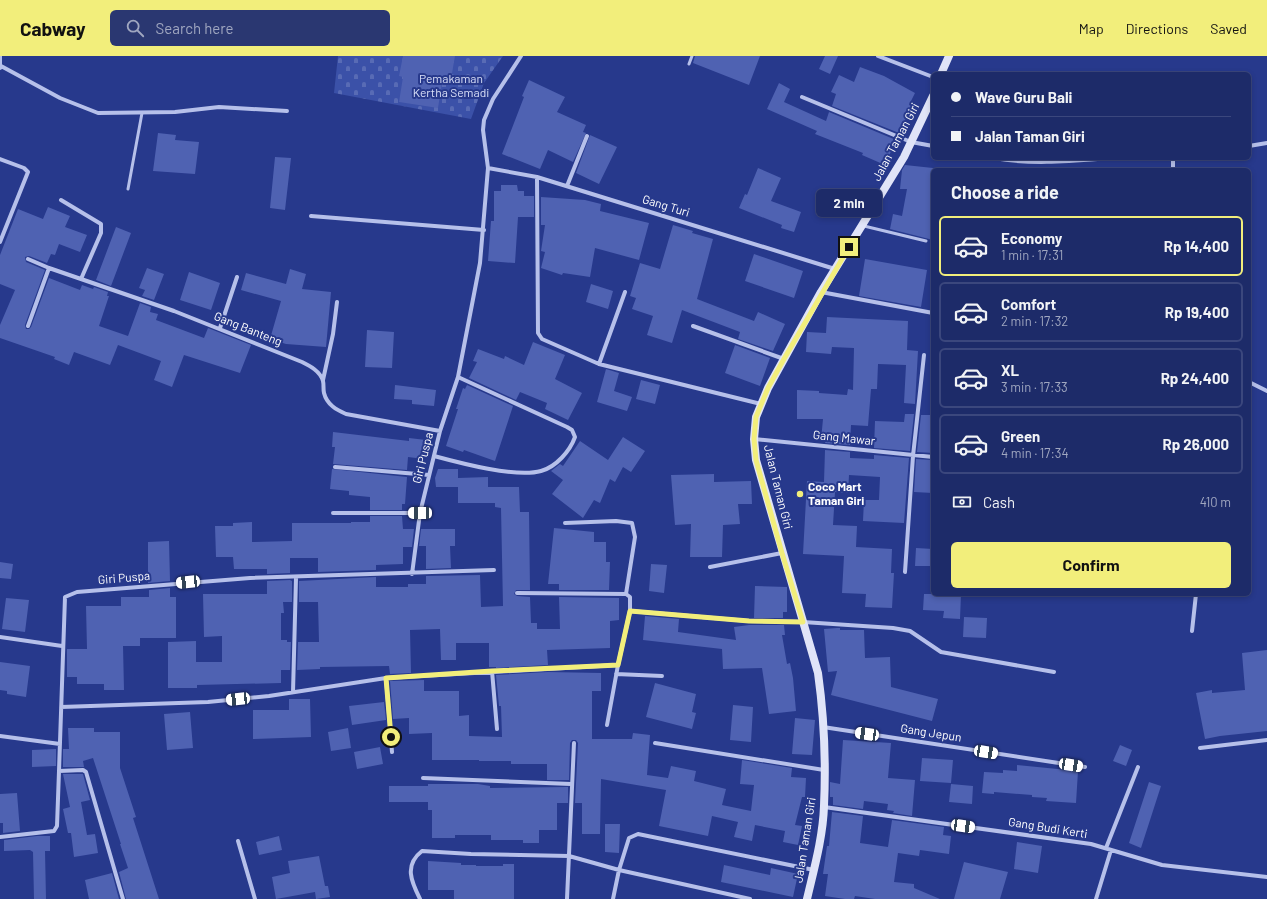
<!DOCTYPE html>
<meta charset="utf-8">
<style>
body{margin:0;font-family:Barlow,sans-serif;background:#2a3771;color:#f1f3f6;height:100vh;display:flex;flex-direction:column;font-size:15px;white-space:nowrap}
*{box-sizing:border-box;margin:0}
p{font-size:13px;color:#a0a7c0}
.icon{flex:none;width:22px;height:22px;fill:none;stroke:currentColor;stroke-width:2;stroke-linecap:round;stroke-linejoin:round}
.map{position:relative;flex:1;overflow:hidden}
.details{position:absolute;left:931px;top:112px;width:320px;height:428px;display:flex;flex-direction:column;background:#1d2b69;border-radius:6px;box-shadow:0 2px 6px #0003,0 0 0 1px #3b477d}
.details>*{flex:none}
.guide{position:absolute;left:931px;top:16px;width:320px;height:88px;border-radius:6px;box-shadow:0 2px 6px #0003,0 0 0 1px #3b477d;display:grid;align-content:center;height:88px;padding:0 20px;background:#1d2b69}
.end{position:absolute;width:18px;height:18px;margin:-9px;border:5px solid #f2ee7b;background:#111;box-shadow:0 0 0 2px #111}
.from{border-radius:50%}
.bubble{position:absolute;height:28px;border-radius:6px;background:#1d2b69;box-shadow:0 2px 6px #0003,0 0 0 1px #3b477d;font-size:13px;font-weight:700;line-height:28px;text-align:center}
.car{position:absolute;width:12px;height:24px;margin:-12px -6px;border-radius:5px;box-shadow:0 0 3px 1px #0007;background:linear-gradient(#fff 24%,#345 0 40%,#fff 0 76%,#345 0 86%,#fff 0)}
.guide b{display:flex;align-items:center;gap:14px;height:38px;font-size:15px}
.guide b+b{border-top:1px solid #3b477d}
.guide i{width:10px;height:10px;background:#f1f3f6}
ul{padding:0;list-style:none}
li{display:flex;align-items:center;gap:12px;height:60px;margin:0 8px 6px;padding:0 12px;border:2px solid #3b477d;border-radius:6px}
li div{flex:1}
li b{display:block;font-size:15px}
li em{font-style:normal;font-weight:700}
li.selected{border-color:#f2ee7b}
li>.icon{width:36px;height:36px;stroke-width:1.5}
h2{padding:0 20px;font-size:18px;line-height:48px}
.pay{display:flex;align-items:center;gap:10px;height:44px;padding:0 20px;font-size:15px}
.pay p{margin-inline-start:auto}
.button{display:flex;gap:8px;margin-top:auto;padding:8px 20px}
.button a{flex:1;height:46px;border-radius:6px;background:#f2ee7b;color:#111;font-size:16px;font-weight:700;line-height:46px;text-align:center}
header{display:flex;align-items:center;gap:24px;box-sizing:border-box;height:56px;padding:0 20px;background:#f2ee7b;color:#111}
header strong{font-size:19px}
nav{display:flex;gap:22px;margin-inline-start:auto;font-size:14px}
.search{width:280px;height:36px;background:#2a3771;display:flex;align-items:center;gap:10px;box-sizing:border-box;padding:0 14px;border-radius:6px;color:#a0a7c0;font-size:15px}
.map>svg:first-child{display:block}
</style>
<header>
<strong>Cabway</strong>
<div class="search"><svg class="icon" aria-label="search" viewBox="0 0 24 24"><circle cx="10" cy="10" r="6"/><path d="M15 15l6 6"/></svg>Search here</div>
<nav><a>Map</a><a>Directions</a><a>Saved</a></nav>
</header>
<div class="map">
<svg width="1267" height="843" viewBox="0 0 1267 843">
<defs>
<pattern id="cemetery-stones" width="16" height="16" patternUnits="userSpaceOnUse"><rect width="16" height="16" fill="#3b51a8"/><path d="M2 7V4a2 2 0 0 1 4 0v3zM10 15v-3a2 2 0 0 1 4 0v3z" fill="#586bb5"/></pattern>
</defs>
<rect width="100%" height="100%" fill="#27398c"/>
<!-- cemetery -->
<path fill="url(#cemetery-stones)" d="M 338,0 L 503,0 L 484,27 L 471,63 L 334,37 Z"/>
<!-- building -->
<path fill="#4f62b2" d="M 403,0 L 455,0 L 450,29 L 442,27 L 438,52 L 399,46 L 403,21 L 399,20 Z
M 695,0 L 760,0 L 749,29 L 693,7 Z
M 825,0 L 838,0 L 830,18 L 819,13 Z
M 860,11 L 884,20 L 915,37 L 909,49 L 912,50 L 899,77 L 832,50 L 836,38 L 831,36 L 839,19 L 854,26 Z
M 529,24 L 565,41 L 557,56 L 586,69 L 583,76 L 586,77 L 573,106 L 548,94 L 540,113 L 502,98 L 524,41 L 522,40 Z
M 779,27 L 790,33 L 784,46 L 826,65 L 829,56 L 896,84 L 885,109 L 862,99 L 863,97 L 815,78 L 817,75 L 767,53 Z
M 158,77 L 176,79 L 175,84 L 199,86 L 195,118 L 153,115 Z
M 590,79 L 617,91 L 599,128 L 576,117 Z
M 275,101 L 291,102 L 285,154 L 270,152 Z
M 905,109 L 933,112 L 933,184 L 890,173 L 893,158 L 902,160 L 907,133 L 900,133 L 902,114 Z
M 758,112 L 781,122 L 771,145 L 801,156 L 794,176 L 781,172 L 782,169 L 739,152 L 745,138 L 747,139 Z
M 501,129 L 517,129 L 518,135 L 524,135 L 524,140 L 534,140 L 534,161 L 518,161 L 515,207 L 488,205 L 491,165 L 494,165 L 494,135 L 501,135 Z
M 541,141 L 585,144 L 601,148 L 600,155 L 649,167 L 639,204 L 595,192 L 590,221 L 563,217 L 562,219 L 541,212 L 545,196 L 541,195 L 545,169 L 541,169 Z
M 48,151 L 70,160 L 65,171 L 87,179 L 80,196 L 59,188 L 55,199 L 51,198 L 47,207 L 29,200 L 25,201 L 26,206 L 45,214 L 25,269 L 26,273 L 29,273 L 31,271 L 49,222 L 80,234 L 82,229 L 93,233 L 94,231 L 108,236 L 107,240 L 109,240 L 99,270 L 128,280 L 140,247 L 151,251 L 150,256 L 158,258 L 156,264 L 204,282 L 208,272 L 251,289 L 240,317 L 184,299 L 172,331 L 154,324 L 161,305 L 118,289 L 110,309 L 74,296 L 69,309 L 54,303 L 55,301 L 0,282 L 0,269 L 15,234 L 0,228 L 0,199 L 18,153 L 43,163 Z
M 673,169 L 693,175 L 692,177 L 713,183 L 697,243 L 754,265 L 758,256 L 785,268 L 773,295 L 738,283 L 740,276 L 682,254 L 672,287 L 647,279 L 653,260 L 632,253 L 636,242 L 630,240 L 640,207 L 660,213 Z
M 116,171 L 131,177 L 111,230 L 96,224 Z
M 754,198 L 803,215 L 794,242 L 745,225 Z
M 865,203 L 927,214 L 921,251 L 859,240 Z
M 147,212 L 164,218 L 154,244 L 142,240 L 145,234 L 139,232 Z
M 290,213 L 306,218 L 302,233 L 331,236 L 326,291 L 286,288 L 270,283 L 281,245 L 241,234 L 246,217 L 286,228 Z
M 189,216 L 220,227 L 211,254 L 180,244 Z
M 591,228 L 613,235 L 608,253 L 586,246 Z
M 827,261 L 908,265 L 907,294 L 918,295 L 915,348 L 904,347 L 906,309 L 878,308 L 877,333 L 871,333 L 868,370 L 851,369 L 850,389 L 825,387 L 826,384 L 821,384 L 823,363 L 797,363 L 797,334 L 819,335 L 819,337 L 847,339 L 848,333 L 853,334 L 854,292 L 832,291 L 831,298 L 806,296 L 807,276 L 826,277 Z
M 367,274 L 394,276 L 392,312 L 365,311 Z
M 533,286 L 565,299 L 555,323 L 582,337 L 568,364 L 545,353 L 547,347 L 520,336 L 516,344 L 469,322 L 477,306 L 473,305 L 478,293 L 504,303 L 505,300 L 524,309 Z
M 735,289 L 770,302 L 760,330 L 725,317 Z
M 606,313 L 619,317 L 614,335 L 632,341 L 627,355 L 597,346 Z
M 641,324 L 660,329 L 655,348 L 636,343 Z
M 395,329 L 436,334 L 434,350 L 412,348 L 412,344 L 394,343 Z
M 467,329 L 513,350 L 495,405 L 464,394 L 463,396 L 446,390 L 458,353 L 456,353 L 463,332 L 465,333 Z
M 905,358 L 914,358 L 910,395 L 874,392 L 875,365 L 904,366 Z
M 921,359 L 933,359 L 933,397 L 917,396 Z
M 333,376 L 409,385 L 409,382 L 426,384 L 424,403 L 408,401 L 407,414 L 333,408 L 335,391 L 332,391 Z
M 623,381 L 645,395 L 631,416 L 623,411 L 615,426 L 610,423 L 600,447 L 594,444 L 583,462 L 552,438 L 563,424 L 551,415 L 560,408 L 563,410 L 580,385 L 608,404 Z
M 825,394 L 850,396 L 850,402 L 874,403 L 874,399 L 909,402 L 904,467 L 863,465 L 864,444 L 879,444 L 880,421 L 849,419 L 848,437 L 835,436 L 833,469 L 857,470 L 856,491 L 892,493 L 891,517 L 894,517 L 892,552 L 865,551 L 866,538 L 842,537 L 844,500 L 803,498 L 807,425 L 824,426 Z
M 916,403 L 933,404 L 933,437 L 914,436 Z
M 332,413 L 407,421 L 405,448 L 402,448 L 402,454 L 370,454 L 370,441 L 349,439 L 349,435 L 330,433 Z
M 438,413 L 458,413 L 458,422 L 488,421 L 488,431 L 519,431 L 520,456 L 529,456 L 530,534 L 516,534 L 514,538 L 517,540 L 530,541 L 531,567 L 537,567 L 537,573 L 560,573 L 559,541 L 619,542 L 619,564 L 610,565 L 610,592 L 547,594 L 548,609 L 496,612 L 496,611 L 489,611 L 489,587 L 456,587 L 456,604 L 441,604 L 440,573 L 410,574 L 411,617 L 390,618 L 389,610 L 320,611 L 320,613 L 297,614 L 298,586 L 319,586 L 318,546 L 299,546 L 299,525 L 376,521 L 376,531 L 408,531 L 408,528 L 426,528 L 426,520 L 480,519 L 481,551 L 503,550 L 501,452 L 495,451 L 495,447 L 458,447 L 458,431 L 436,431 L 435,422 Z
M 714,418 L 714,426 L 751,425 L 752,448 L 738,448 L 740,468 L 723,469 L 722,501 L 690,501 L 691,468 L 675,469 L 671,419 Z
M 370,460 L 402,460 L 403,473 L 414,473 L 412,491 L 403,491 L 403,508 L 376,509 L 376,514 L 318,516 L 318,502 L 290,502 L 290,517 L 267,518 L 267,513 L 234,513 L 233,501 L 216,501 L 215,470 L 233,470 L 233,467 L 252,466 L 252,486 L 292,485 L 292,467 L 351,467 L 351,466 L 370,466 Z
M 554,472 L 594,476 L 594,486 L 606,486 L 606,506 L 610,506 L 609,534 L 559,534 L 559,528 L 548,528 Z
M 421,473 L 455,473 L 455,490 L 450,490 L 451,512 L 426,513 L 426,490 L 419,490 Z
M 169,485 L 170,525 L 148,527 L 148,486 Z
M 916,492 L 933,493 L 933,510 L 915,510 Z
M 0,506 L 13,508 L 11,523 L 0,522 Z
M 651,508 L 667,509 L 664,537 L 649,535 Z
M 290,524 L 292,525 L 292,546 L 283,546 L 284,557 L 281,557 L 281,584 L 287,584 L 287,586 L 291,586 L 290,614 L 281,614 L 281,627 L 197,629 L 197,632 L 168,632 L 168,586 L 196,585 L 196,606 L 222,606 L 222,580 L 204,581 L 203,538 L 267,538 L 267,525 Z
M 755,530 L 787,531 L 787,556 L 783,556 L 783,562 L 754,562 Z
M 170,532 L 170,541 L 176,541 L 176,582 L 140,582 L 140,590 L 123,590 L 124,634 L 104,634 L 104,628 L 77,628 L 77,621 L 67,621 L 67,593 L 87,593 L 86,550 L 121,550 L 121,541 L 149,541 L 149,534 Z
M 924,538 L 961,538 L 960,563 L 943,562 L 944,555 L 923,554 Z
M 6,542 L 29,544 L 25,576 L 2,573 Z
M 645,560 L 679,563 L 678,576 L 736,584 L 734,571 L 749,569 L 784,569 L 785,579 L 782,579 L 787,608 L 790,607 L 793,622 L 796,655 L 769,658 L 762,612 L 723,613 L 722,593 L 643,584 Z
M 964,561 L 987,562 L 986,582 L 963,581 Z
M 837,572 L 840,572 L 840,574 L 864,574 L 865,602 L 890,601 L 891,631 L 938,643 L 932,665 L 831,639 L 837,615 L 828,616 L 824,573 Z
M 1267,594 L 1267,675 L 1220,680 L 1205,683 L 1196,637 L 1212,634 L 1212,637 L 1245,634 L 1242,597 Z
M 0,606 L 30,610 L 26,641 L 7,638 L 7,635 L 0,634 Z
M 548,616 L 601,617 L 601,635 L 592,635 L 592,683 L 632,683 L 633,677 L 650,679 L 647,719 L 668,722 L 671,710 L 696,715 L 694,725 L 726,733 L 722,749 L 751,755 L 754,729 L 740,728 L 742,704 L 792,712 L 791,721 L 806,722 L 805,741 L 802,741 L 795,769 L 802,770 L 798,789 L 783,786 L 785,775 L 755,769 L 752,785 L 734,781 L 738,766 L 712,760 L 708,780 L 659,770 L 666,734 L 601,723 L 600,778 L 582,778 L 582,747 L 575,747 L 578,687 L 576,684 L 572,684 L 570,687 L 569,724 L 547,724 L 547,708 L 511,708 L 511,705 L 479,705 L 479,704 L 432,704 L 432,677 L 409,678 L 409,662 L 393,663 L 390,625 L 424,624 L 424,635 L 459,635 L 459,660 L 469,659 L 469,680 L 502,681 L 501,650 L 499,650 L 496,619 Z
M 655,627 L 696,638 L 692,656 L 696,657 L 692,673 L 646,661 Z
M 289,643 L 310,643 L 311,681 L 253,683 L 253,654 L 289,654 Z
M 384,646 L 386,664 L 352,669 L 349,650 Z
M 733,649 L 753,651 L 751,686 L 730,684 Z
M 190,656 L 193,692 L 167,694 L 164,658 Z
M 795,662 L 815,664 L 812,699 L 792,698 Z
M 68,672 L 94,672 L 94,676 L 120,676 L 120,712 L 136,761 L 133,762 L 159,843 L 126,843 L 119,816 L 128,812 L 120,788 L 121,788 L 93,702 L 83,705 L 84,711 L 63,711 L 63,693 L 69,693 Z
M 348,672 L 351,692 L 331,695 L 328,676 Z
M 843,684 L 891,687 L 888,722 L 915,724 L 912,760 L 893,757 L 894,755 L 887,754 L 888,748 L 864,745 L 863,753 L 833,749 L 833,741 L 830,741 L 830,726 L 840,728 Z
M 1120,689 L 1132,694 L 1126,710 L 1113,705 Z
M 380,691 L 383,708 L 357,713 L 354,696 Z
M 56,693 L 56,710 L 32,711 L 32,694 Z
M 922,702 L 953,704 L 951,727 L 920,725 Z
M 1017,709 L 1078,715 L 1076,747 L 1046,745 L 1047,742 L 1032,741 L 1032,739 L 994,736 L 994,738 L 982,737 L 984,716 L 1003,717 L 1003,714 L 1017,715 Z
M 63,718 L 83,718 L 90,744 L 81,746 L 87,779 L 95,778 L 98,797 L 74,801 L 71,777 L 68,777 L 63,753 L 70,751 Z
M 1149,726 L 1161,730 L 1141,792 L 1129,787 Z
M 428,728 L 478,728 L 490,730 L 490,732 L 568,731 L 568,747 L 557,747 L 557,774 L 539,774 L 539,787 L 523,787 L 523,784 L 491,784 L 491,779 L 455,779 L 455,782 L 432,782 L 432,754 L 428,754 L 428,746 L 389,746 L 389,730 L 428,730 Z
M 951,728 L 973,730 L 972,748 L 949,746 Z
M 17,737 L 20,775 L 3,777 L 3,767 L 0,767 L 0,738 Z
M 832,756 L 863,760 L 860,787 L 888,791 L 892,764 L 944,771 L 943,779 L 951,780 L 949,798 L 920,794 L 919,800 L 898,797 L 894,826 L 914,828 L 914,832 L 940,843 L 875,843 L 855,840 L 854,843 L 845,843 L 825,840 L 828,818 L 823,818 L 827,790 L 829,790 Z
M 605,768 L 620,768 L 619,797 L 605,796 Z
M 37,780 L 50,780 L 50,795 L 45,795 L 46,843 L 34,843 L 33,796 L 30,794 L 4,795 L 4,784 Z
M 279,780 L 282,794 L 259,799 L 256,786 Z
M 1017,786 L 1042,790 L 1038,817 L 1014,813 Z
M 319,800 L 325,830 L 328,830 L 330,841 L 316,843 L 315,836 L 276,843 L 272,821 L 290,817 L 288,805 Z
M 428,805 L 461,807 L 461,809 L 476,809 L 476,810 L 503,810 L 503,808 L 514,808 L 514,843 L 454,843 L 454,834 L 428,834 Z
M 964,806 L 1008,816 L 1000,843 L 954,843 Z
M 724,809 L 770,819 L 771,812 L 798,818 L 793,841 L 721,826 Z
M 112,817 L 119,843 L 89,843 L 85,824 Z"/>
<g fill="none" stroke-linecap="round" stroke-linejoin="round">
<!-- lane -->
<path stroke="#b6c0ea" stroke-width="3" d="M 689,8 L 692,0
M 128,133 L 142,57
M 864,170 L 926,185"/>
<!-- street -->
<path stroke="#b6c0ea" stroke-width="4" d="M 0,0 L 0,12
M 878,0 L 933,21
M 1,10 L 60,42 L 98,57 L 175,56 L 219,51 L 287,55
M 802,41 L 911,86 L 933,90
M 1249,90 L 1267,87
M 994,102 C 1032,109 1071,105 1110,102
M 0,103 L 24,112 L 28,116 L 0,186
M 488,112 L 537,121 L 835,213
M 1173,114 L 1173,102
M 537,121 L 538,277 L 542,283 L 599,308 L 761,348
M 567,130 L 587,80
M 61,144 L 101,168 L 101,177 L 81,223
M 311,160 L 484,174
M 28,203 L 49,212 L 174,255 L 302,306 C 310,310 320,315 323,325 C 324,329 323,333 324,337 C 327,349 337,354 346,358 L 440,375
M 821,236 L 933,257
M 28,270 L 49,212
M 693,270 L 784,303
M 220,272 L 237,221
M 599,308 L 625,236
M 323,324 L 333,278 L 337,246
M 1249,326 L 1267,335
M 754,383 L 933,401
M 434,400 C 460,407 516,422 541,415 C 556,411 570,395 575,381 L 572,374 L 567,371 L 458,321
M 335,411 L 429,419
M 333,457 L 420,457
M 565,467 L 616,465 L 632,467 L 635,481 L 626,538
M 710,511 L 782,497
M 905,516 L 913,400 L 924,299
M 412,518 L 420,457 L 440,375 L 458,321 L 480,207 L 488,112 L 483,74 L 484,64 L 493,43 L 521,0
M 630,555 L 749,565 L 803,566 L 893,572 L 910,575 L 941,596 L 1054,616
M 1192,575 L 1196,538
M 0,581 L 62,590
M 492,615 L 497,673
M 616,618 L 662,620
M 386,622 L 392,696
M 293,636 L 296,522
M 61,651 L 208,646 L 269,640 L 386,622 L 618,609 L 630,555 L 630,541 L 626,538 L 517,537
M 607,669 L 618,609
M 823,671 L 1085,711
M 0,680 L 60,688
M 655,687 L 824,714
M 1200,692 L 1267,684
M 423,722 L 571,728
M 824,751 L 1091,788 L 1162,809 L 1267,821
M 0,781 L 54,775 L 57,770 L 59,715
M 238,785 L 255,843
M 1106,792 L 1138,711
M 123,843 L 86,716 L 83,714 L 59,715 L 65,541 L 77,536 L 250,522 L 494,514
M 420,843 C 411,825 404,809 422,795 L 471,798 L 569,800 L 619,814 L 750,843
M 567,843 L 574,687
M 613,843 L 619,814 L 629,782 L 638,778 L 814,814
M 1096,843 L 1111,794"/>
<!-- secondary -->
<path stroke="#e0e4f8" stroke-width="8" d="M 941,18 L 949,0
M 807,843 C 814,813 823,781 824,750 C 826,706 824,660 818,617 L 756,404 L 754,383 L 756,361 L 768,332 L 821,236 L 904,101 L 933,40"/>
</g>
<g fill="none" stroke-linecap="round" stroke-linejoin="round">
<!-- route -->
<path stroke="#f2ee7b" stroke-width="5" d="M 391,681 L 386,622 L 492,615 L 618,609 L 630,555 L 749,565 L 803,566 L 782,497 L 756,404 L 754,383 L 756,361 L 768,332 L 784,303 L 849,191"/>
</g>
<!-- markers -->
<circle fill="#f2ee7b" stroke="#27398c" stroke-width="1.5" cx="800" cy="438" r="4"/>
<g text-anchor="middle" stroke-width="4" stroke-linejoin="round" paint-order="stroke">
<!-- park labels -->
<g font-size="12" fill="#dae0f8" stroke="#27398c">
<text x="451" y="27">Pemakaman<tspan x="451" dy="14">Kertha Semadi</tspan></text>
</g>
<!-- street labels -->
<g font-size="12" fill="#fff" stroke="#27398c">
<text transform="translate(896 86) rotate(-62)" y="4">Jalan Taman Giri</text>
<text transform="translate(666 150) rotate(17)" y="4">Gang Turi</text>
<text transform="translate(248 273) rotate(22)" y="4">Gang Banteng</text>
<text transform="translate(844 382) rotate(6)" y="4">Gang Mawar</text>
<text transform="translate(423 402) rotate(-76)" y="4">Giri Puspa</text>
<text transform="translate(778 431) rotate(76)" y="4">Jalan Taman Giri</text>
<text transform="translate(124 522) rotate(-5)" y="4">Giri Puspa</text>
<text transform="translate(931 677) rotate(9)" y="4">Gang Jepun</text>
<text transform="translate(1048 772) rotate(9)" y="4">Gang Budi Kerti</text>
<text transform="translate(805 784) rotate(-81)" y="4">Jalan Taman Giri</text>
</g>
<!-- poi labels -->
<g font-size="12" font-weight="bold" fill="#fff" stroke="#27398c" text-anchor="start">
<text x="808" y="435">Coco Mart<tspan x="808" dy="14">Taman Giri</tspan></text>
</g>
</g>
</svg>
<i class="end from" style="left:391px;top:681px"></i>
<i class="end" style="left:849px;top:191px"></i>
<div class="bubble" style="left:816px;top:133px;width:66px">2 min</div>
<i class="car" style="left:420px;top:457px;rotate:270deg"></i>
<i class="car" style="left:188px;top:526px;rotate:264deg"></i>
<i class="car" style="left:238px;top:643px;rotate:264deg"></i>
<i class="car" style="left:867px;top:678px;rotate:278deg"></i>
<i class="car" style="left:986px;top:696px;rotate:99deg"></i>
<i class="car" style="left:1071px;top:709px;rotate:99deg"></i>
<i class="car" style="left:963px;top:770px;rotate:98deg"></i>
<div class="guide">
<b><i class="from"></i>Wave Guru Bali</b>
<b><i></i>Jalan Taman Giri</b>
</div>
<section class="details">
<h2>Choose a ride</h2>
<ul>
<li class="selected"><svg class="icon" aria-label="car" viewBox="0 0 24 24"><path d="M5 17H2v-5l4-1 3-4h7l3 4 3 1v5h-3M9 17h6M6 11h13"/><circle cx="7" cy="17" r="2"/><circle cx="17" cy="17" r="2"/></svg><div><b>Economy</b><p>1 min · 17:31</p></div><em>Rp 14,400</em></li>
<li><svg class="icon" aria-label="car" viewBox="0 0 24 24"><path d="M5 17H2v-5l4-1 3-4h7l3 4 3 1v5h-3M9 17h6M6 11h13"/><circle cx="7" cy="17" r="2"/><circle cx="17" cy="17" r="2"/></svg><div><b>Comfort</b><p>2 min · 17:32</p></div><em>Rp 19,400</em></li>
<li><svg class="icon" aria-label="car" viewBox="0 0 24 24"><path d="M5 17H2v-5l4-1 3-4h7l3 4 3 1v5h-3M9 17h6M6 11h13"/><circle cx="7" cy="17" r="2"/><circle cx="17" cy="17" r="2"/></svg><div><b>XL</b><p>3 min · 17:33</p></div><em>Rp 24,400</em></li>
<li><svg class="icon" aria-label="car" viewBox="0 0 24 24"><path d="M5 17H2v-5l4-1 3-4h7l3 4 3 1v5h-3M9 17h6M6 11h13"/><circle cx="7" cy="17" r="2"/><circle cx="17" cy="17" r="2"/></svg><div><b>Green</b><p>4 min · 17:34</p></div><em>Rp 26,000</em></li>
</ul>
<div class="pay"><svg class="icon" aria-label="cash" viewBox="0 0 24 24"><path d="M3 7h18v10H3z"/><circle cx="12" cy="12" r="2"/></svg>Cash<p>410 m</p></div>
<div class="button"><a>Confirm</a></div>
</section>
</div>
